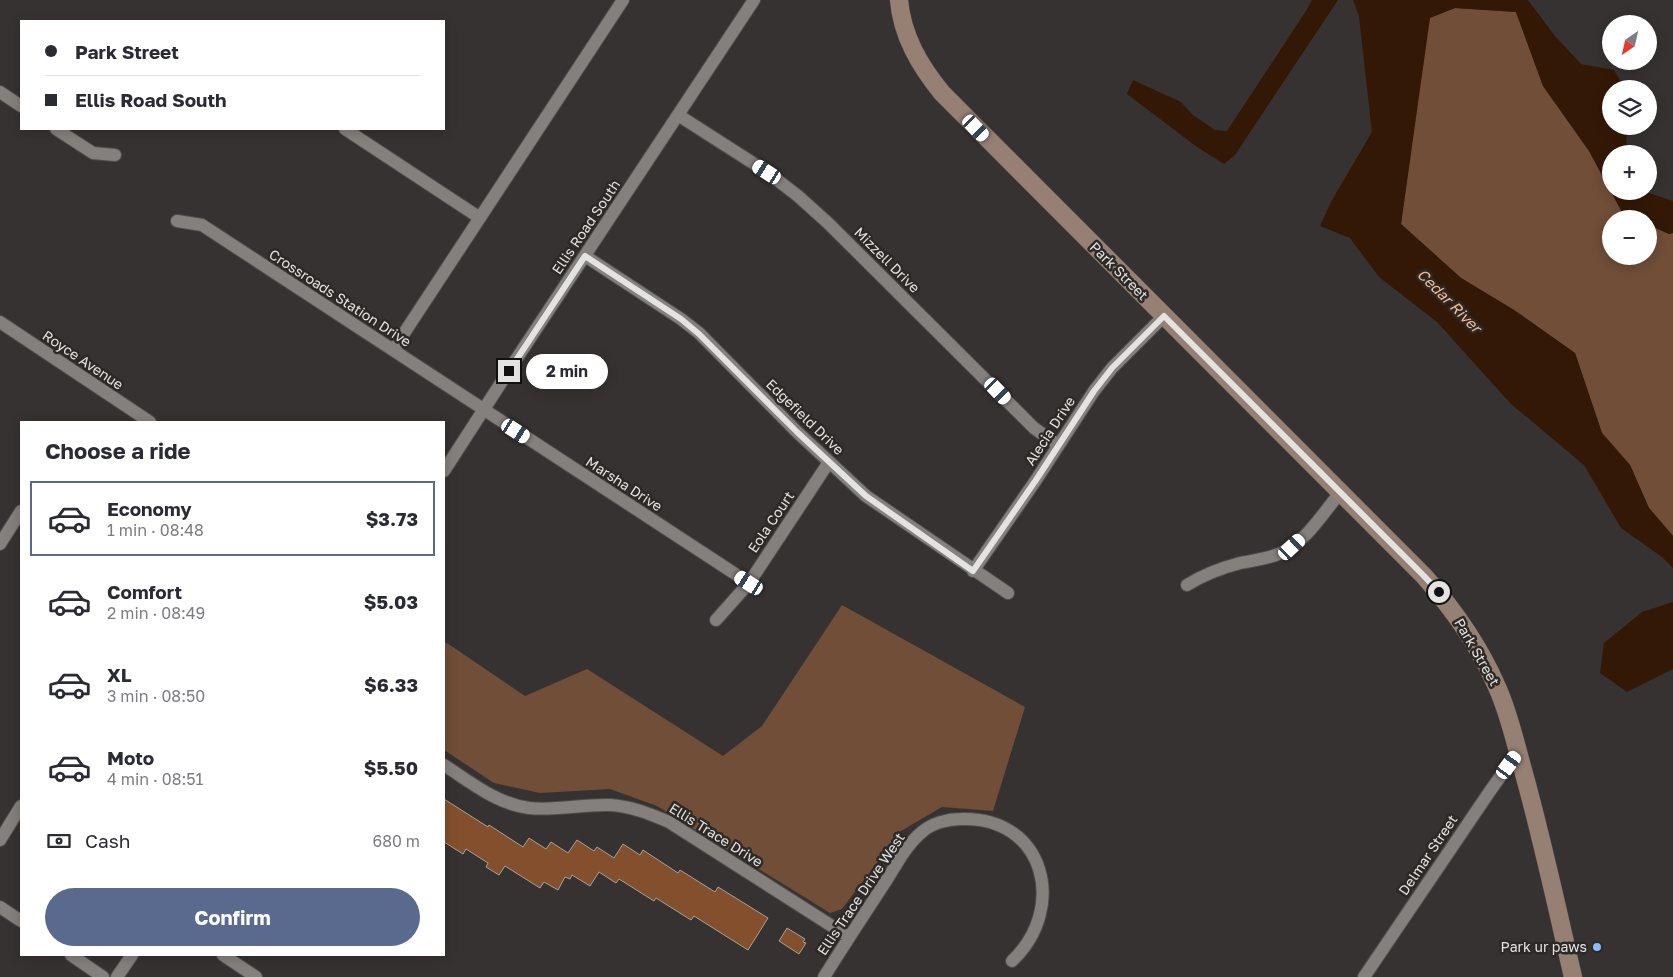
<!DOCTYPE html>
<meta charset="utf-8">
<style>
body{margin:0;font-family:"Golos Text",sans-serif;background:#f2f2f3;color:#2b2b33;height:100vh;display:flex;flex-direction:column;font-size:19px;white-space:nowrap}
*{box-sizing:border-box;margin:0}
p{font-size:16px;color:#7c7c81}
.icon{flex:none;width:28px;height:28px;fill:none;stroke:currentColor;stroke-width:2;stroke-linecap:round;stroke-linejoin:round}
.map{position:relative;flex:1;overflow:hidden}
.panel{position:absolute;left:20px;top:421px;width:425px;height:535px;display:flex;flex-direction:column;background:#fff;border-radius:0px;box-shadow:0 2px 12px #0003}
.panel>*{flex:none}
.banner{position:absolute;left:20px;top:20px;width:425px;height:110px;border-radius:0px;box-shadow:0 2px 12px #0003;display:grid;align-content:center;height:110px;padding:0 25px;background:#fff}
.needle{width:32px;rotate:214deg}
.tools{position:absolute;left:1602px;top:15px;display:grid;gap:10px}
.tools a{display:grid;place-items:center;width:55px;height:55px;border-radius:50%;background:#fff;box-shadow:0 2px 12px #0003;font-size:25px}
.end{position:absolute;width:22px;height:22px;margin:-11px;border:6px solid #e5e3e1;background:#111;box-shadow:0 0 0 2px #111}
.from{border-radius:50%}
.bubble{position:absolute;height:35px;border-radius:18px;background:#fff;box-shadow:0 2px 12px #0003;font-size:16px;font-weight:700;line-height:35px;text-align:center}
.car{position:absolute;width:15px;height:30px;margin:-15px -8px;border-radius:6px;box-shadow:0 0 4px 1px #0007;background:linear-gradient(#fff 24%,#345 0 40%,#fff 0 76%,#345 0 86%,#fff 0)}
.banner b{display:flex;align-items:center;gap:18px;height:48px;font-size:19px}
.banner b+b{border-top:1px solid #e1e1e2}
.banner i{width:12px;height:12px;background:#2b2b33}
ul{padding:0;list-style:none}
li{display:flex;align-items:center;gap:15px;height:75px;margin:0 10px 8px;padding:0 15px;border:2px solid transparent;border-radius:0px}
li div{flex:1}
li b{display:block;font-size:19px}
li em{font-style:normal;font-weight:700}
li.selected{border-color:#5a6a8e}
li>.icon{width:45px;height:45px;stroke-width:1.5}
h2{padding:0 25px;font-size:22px;line-height:60px}
.pay{display:flex;align-items:center;gap:12px;height:55px;padding:0 25px;font-size:19px}
.pay p{margin-inline-start:auto}
.cta{display:flex;gap:10px;margin-top:auto;padding:10px 25px}
.cta a{flex:1;height:58px;border-radius:30px;background:#5a6a8e;color:#fff;font-size:20px;font-weight:700;line-height:58px;text-align:center}
.map>svg:first-child{display:block}
</style>
<div class="map">
<svg width="1673" height="977" viewBox="0 0 1673 977">
<rect width="100%" height="100%" fill="#363231"/>
<!-- green -->
<path fill="#704e38" d="M 1455,8 L 1516,12 L 1543,86 L 1589,151 L 1624,215 L 1632,219 L 1611,219 L 1611,256 L 1649,256 L 1649,225 L 1669,234 L 1673,233 L 1673,536 L 1649,508 L 1630,465 L 1602,433 L 1575,353 L 1514,310 L 1461,278 L 1401,224 L 1429,18 Z
M 842,605 L 1025,707 L 993,811 L 942,807 L 901,831 L 842,909 L 830,913 L 657,806 L 610,789 L 540,793 L 494,783 L 444,750 L 444,641 L 525,696 L 587,669 L 723,756 L 762,726 Z"/>
<!-- water -->
<path fill="#331806" d="M 1312,0 L 1338,0 L 1235,155 L 1224,164 L 1197,147 L 1127,94 L 1133,80 L 1181,102 L 1193,115 L 1215,130 L 1227,131 L 1306,11 Z
M 1353,0 L 1528,0 L 1555,36 L 1581,64 L 1614,70 L 1625,89 L 1611,89 L 1611,126 L 1627,126 L 1626,154 L 1611,154 L 1611,191 L 1643,191 L 1673,201 L 1673,233 L 1669,234 L 1649,225 L 1649,219 L 1632,219 L 1624,216 L 1589,151 L 1543,86 L 1516,12 L 1455,8 L 1430,18 L 1401,224 L 1461,278 L 1514,310 L 1575,353 L 1602,433 L 1630,465 L 1649,508 L 1673,536 L 1673,568 L 1662,557 L 1621,528 L 1584,465 L 1511,404 L 1437,322 L 1379,277 L 1350,238 L 1320,226 L 1332,200 L 1372,132 L 1359,16 Z
M 1673,602 L 1673,669 L 1627,692 L 1600,673 L 1604,643 L 1642,612 Z"/>
<!-- building -->
<path fill="#844f2c" stroke="#a5a19f" d="M 444,799 L 488,827 L 489,825 L 523,847 L 529,838 L 546,849 L 551,842 L 568,853 L 577,840 L 594,851 L 597,847 L 614,858 L 623,844 L 640,855 L 643,850 L 678,873 L 680,870 L 715,892 L 718,887 L 768,918 L 748,950 L 694,916 L 691,920 L 656,898 L 654,901 L 619,879 L 616,883 L 599,872 L 590,886 L 572,875 L 570,879 L 565,877 L 558,890 L 544,882 L 540,888 L 505,866 L 499,875 L 486,867 L 488,863 L 466,849 L 463,854 L 444,842 Z
M 787,928 L 805,939 L 803,942 L 806,943 L 799,954 L 779,941 Z"/>
<g fill="none" stroke-linecap="round" stroke-linejoin="round">
<defs>
<path id="street" d="M 0,92 L 21,106
M 678,115 L 767,172 L 798,196 L 828,223 L 1034,428 L 1058,445
M 56,129 L 93,153 L 115,155
M 345,129 L 480,218
M 177,221 L 202,225 L 749,583
M 585,256 L 681,319 L 699,333 L 797,432 L 866,496 L 1008,593
M 0,322 L 150,422
M 393,350 L 623,0
M 444,471 L 517,358 L 754,0
M 0,544 L 21,511
M 973,571 L 1036,480 L 1094,391 L 1112,368 L 1164,316
M 1187,585 C 1203,575 1221,568 1240,563 C 1254,560 1268,559 1281,553 C 1306,542 1323,513 1340,493
M 716,620 L 749,583 L 829,462
M 444,765 C 470,782 497,804 529,808 C 557,811 583,804 610,805 C 631,806 650,814 669,822 L 849,937
M 0,840 L 21,806
M 0,907 L 21,921
M 71,955 L 103,977
M 223,955 L 256,977
M 117,977 L 132,955
M 824,977 C 844,945 865,913 886,881 C 896,865 907,844 922,832 C 932,823 948,819 961,819 C 1045,816 1068,908 1012,961
M 1364,977 L 1490,791 L 1518,752"/>
<path id="secondary" d="M 899,0 C 902,36 920,66 942,93 L 1424,576 C 1454,610 1479,645 1497,687 C 1509,713 1515,742 1523,770 C 1542,838 1557,908 1573,977"/>
</defs>
<!-- street casing -->
<use href="#street" stroke="#514e4d" stroke-width="14"/>
<!-- secondary casing -->
<use href="#secondary" stroke="#514e4d" stroke-width="19"/>
<!-- street -->
<use href="#street" stroke="#84807e" stroke-width="12"/>
<!-- secondary -->
<use href="#secondary" stroke="#958073" stroke-width="18"/>
</g>
<g fill="none" stroke-linecap="round" stroke-linejoin="round">
<!-- route -->
<path stroke="#e5e3e1" stroke-width="6" d="M 509,371 L 585,256 L 681,319 L 699,334 L 797,432 L 866,496 L 973,571 L 1036,480 L 1094,391 L 1112,368 L 1164,316 L 1424,576 L 1439,592"/>
</g>
<!-- markers -->
<circle fill="#93b7fd" stroke="#2c2927" stroke-width="2" cx="1597" cy="947" r="5"/>
<g text-anchor="middle" stroke-width="5" stroke-linejoin="round" paint-order="stroke">
<!-- street labels -->
<g font-size="14" fill="#e5e3e1" stroke="#2c2927">
<text transform="translate(586 227) rotate(-56)" y="5">Ellis Road South</text>
<text transform="translate(887 260) rotate(45)" y="5">Mizzell Drive</text>
<text transform="translate(1119 271) rotate(45)" y="5">Park Street</text>
<text transform="translate(340 298) rotate(33)" y="5">Crossroads Station Drive</text>
<text transform="translate(83 360) rotate(34)" y="5">Royce Avenue</text>
<text transform="translate(805 417) rotate(44)" y="5">Edgefield Drive</text>
<text transform="translate(1050 431) rotate(-57)" y="5">Alecia Drive</text>
<text transform="translate(624 484) rotate(33)" y="5">Marsha Drive</text>
<text transform="translate(771 522) rotate(-56)" y="5">Eola Court</text>
<text transform="translate(1477 652) rotate(60)" y="5">Park Street</text>
<text transform="translate(716 835) rotate(32)" y="5">Ellis Trace Drive</text>
<text transform="translate(1428 855) rotate(-56)" y="5">Delmar Street</text>
<text transform="translate(861 894) rotate(-56)" y="5">Ellis Trace Drive West</text>
</g>
<!-- poi labels -->
<g font-size="14" fill="#e5e3e1" stroke="#2c2927" text-anchor="end">
<text x="1587" y="952">Park ur paws</text>
</g>
<!-- water labels -->
<g font-size="15" font-style="italic" fill="#fbba91" stroke="#2c2927">
<text transform="translate(1449 301) rotate(45)" y="5">Cedar River</text>
</g>
</g>
</svg>
<div class="tools">
<a><svg class="needle" viewBox="-14 -14 28 28"><path d="M0-13l5 13h-10z" fill="#e53935"/><path d="M0 13l5-13h-10z" fill="#7c7c81"/></svg></a>
<a><svg class="icon" aria-label="layers" viewBox="0 0 24 24"><path d="M12 4l9 5-9 5-9-5zM3 14l9 5 9-5"/></svg></a>
<a>+</a>
<a>−</a>
</div>
<i class="end from" style="left:1439px;top:592px"></i>
<i class="end" style="left:509px;top:371px"></i>
<div class="bubble" style="left:526px;top:354px;width:82px">2 min</div>
<i class="car" style="left:976px;top:128px;rotate:136deg"></i>
<i class="car" style="left:767px;top:172px;rotate:303deg"></i>
<i class="car" style="left:998px;top:391px;rotate:136deg"></i>
<i class="car" style="left:516px;top:431px;rotate:123deg"></i>
<i class="car" style="left:1292px;top:547px;rotate:47deg"></i>
<i class="car" style="left:749px;top:583px;rotate:303deg"></i>
<i class="car" style="left:1509px;top:765px;rotate:36deg"></i>
<div class="banner">
<b><i class="from"></i>Park Street</b>
<b><i></i>Ellis Road South</b>
</div>
<section class="panel">
<h2>Choose a ride</h2>
<ul>
<li class="selected"><svg class="icon" aria-label="car" viewBox="0 0 24 24"><path d="M5 17H2v-5l4-1 3-4h7l3 4 3 1v5h-3M9 17h6M6 11h13"/><circle cx="7" cy="17" r="2"/><circle cx="17" cy="17" r="2"/></svg><div><b>Economy</b><p>1 min · 08:48</p></div><em>$3.73</em></li>
<li><svg class="icon" aria-label="car" viewBox="0 0 24 24"><path d="M5 17H2v-5l4-1 3-4h7l3 4 3 1v5h-3M9 17h6M6 11h13"/><circle cx="7" cy="17" r="2"/><circle cx="17" cy="17" r="2"/></svg><div><b>Comfort</b><p>2 min · 08:49</p></div><em>$5.03</em></li>
<li><svg class="icon" aria-label="car" viewBox="0 0 24 24"><path d="M5 17H2v-5l4-1 3-4h7l3 4 3 1v5h-3M9 17h6M6 11h13"/><circle cx="7" cy="17" r="2"/><circle cx="17" cy="17" r="2"/></svg><div><b>XL</b><p>3 min · 08:50</p></div><em>$6.33</em></li>
<li><svg class="icon" aria-label="car" viewBox="0 0 24 24"><path d="M5 17H2v-5l4-1 3-4h7l3 4 3 1v5h-3M9 17h6M6 11h13"/><circle cx="7" cy="17" r="2"/><circle cx="17" cy="17" r="2"/></svg><div><b>Moto</b><p>4 min · 08:51</p></div><em>$5.50</em></li>
</ul>
<div class="pay"><svg class="icon" aria-label="cash" viewBox="0 0 24 24"><path d="M3 7h18v10H3z"/><circle cx="12" cy="12" r="2"/></svg>Cash<p>680 m</p></div>
<div class="cta"><a>Confirm</a></div>
</section>
</div>
